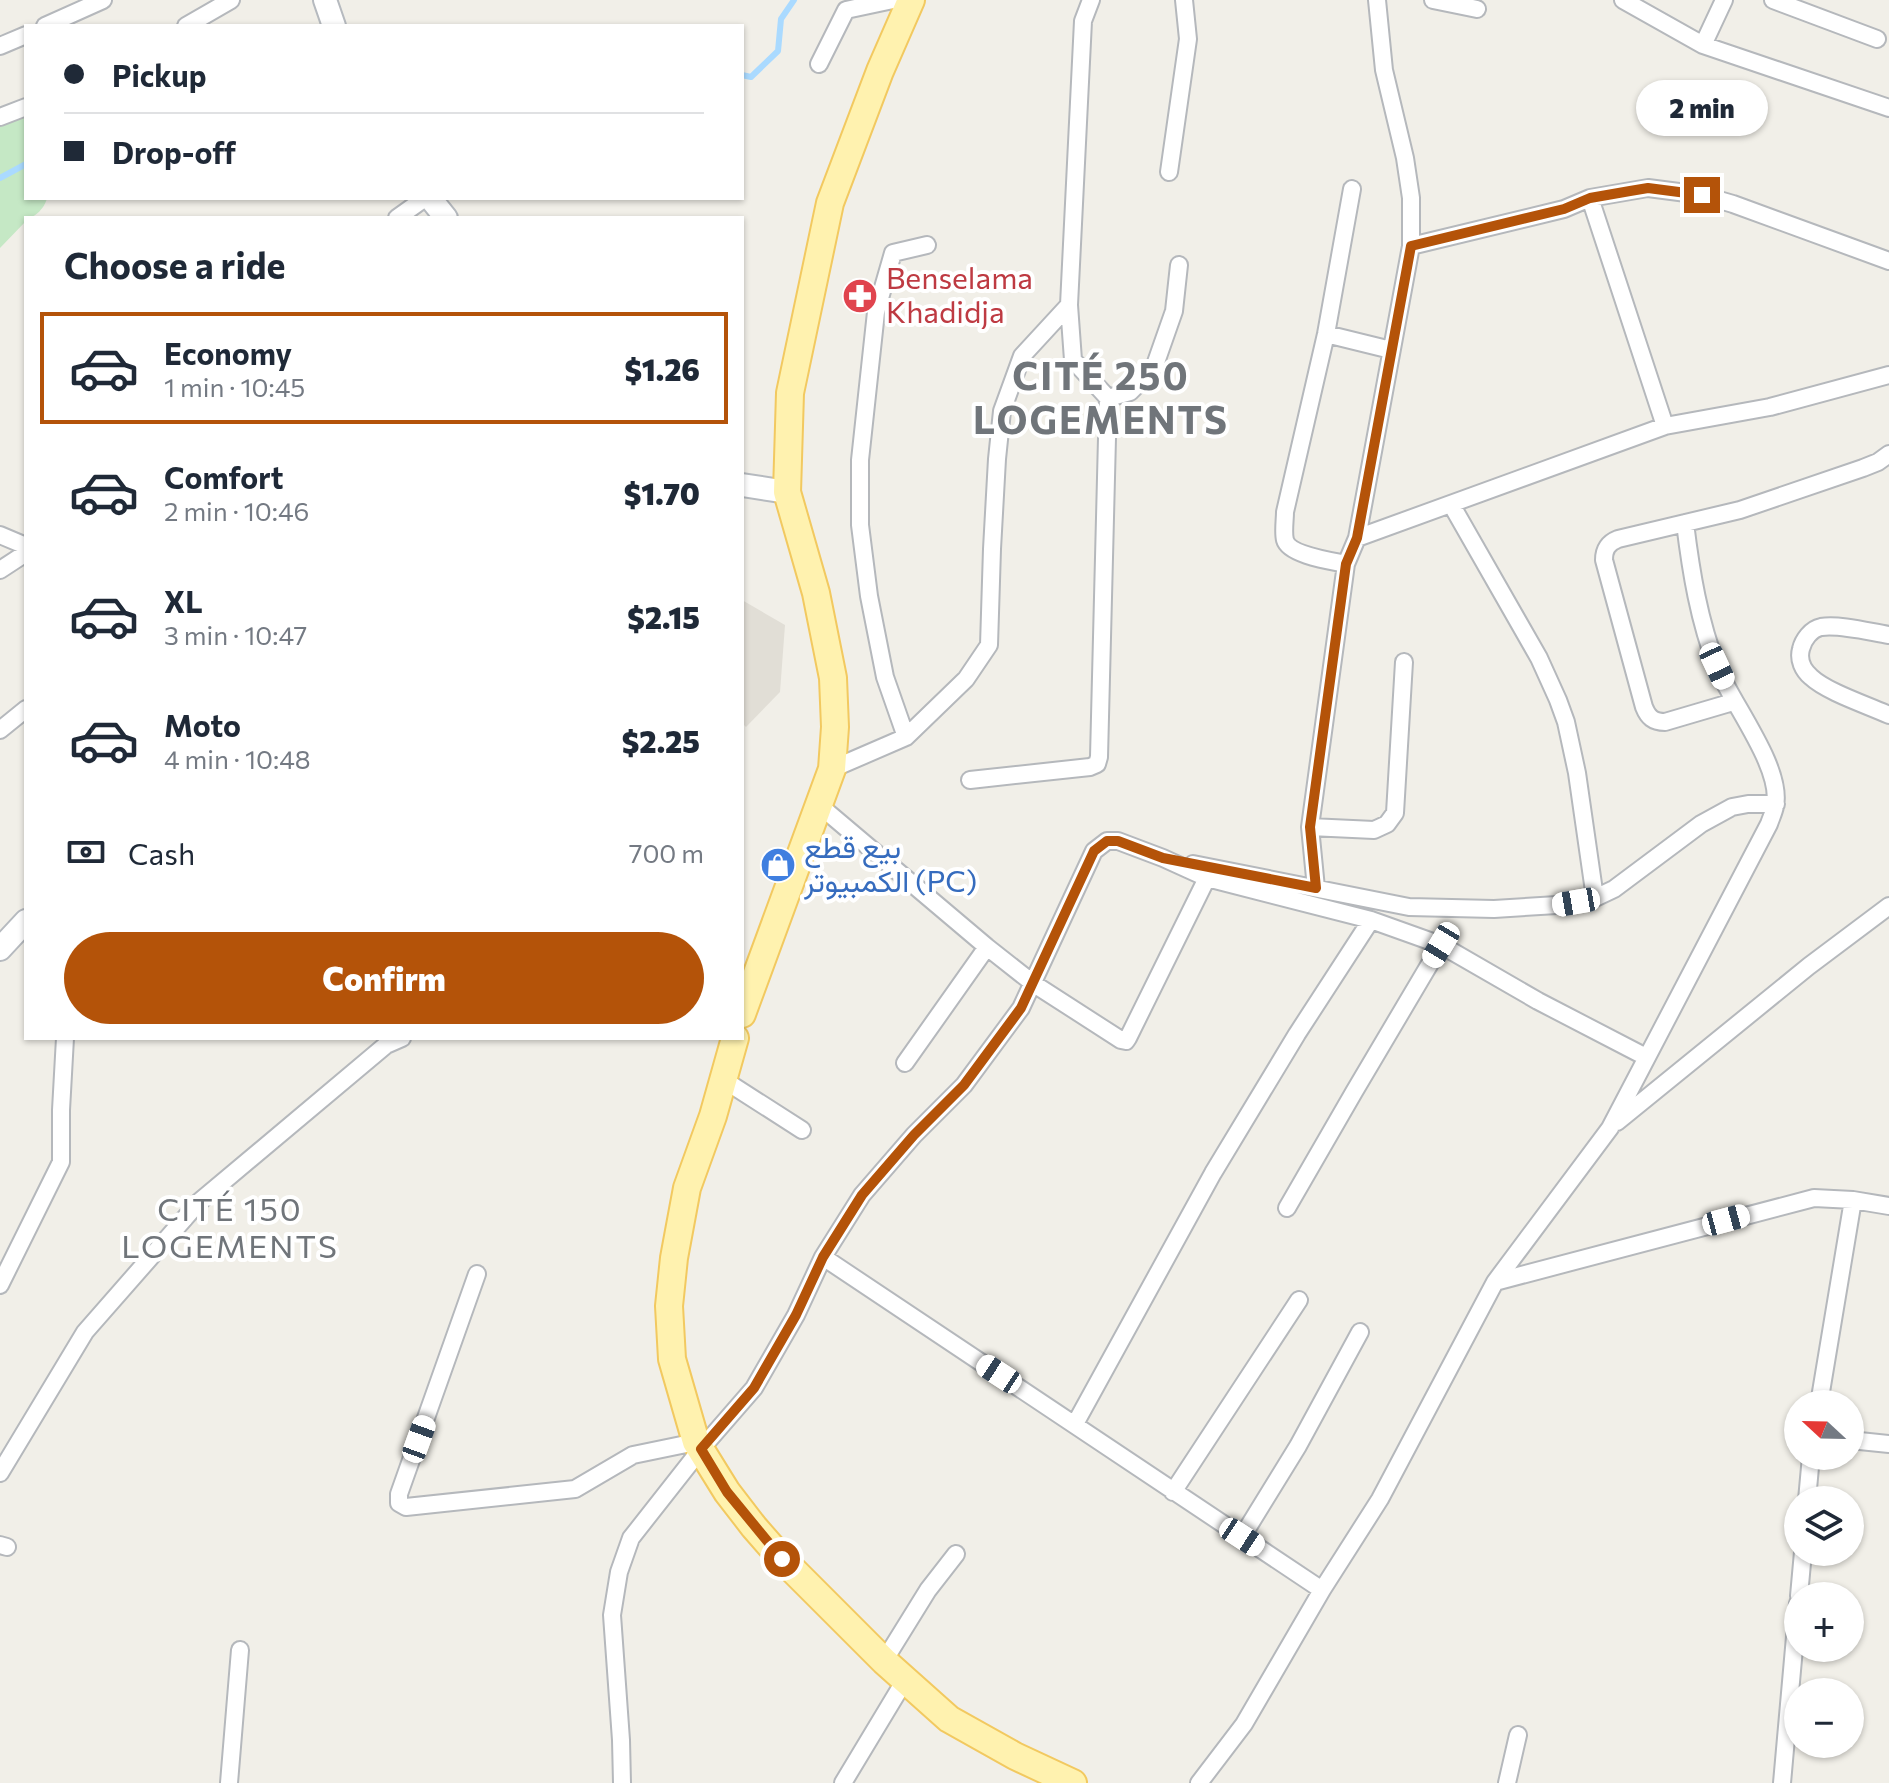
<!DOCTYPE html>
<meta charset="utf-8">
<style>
body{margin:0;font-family:Commissioner,Vazirmatn,sans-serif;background:#f2f2f3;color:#1f2937;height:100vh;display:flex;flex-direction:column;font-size:30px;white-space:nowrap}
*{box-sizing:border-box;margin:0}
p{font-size:26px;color:#747a83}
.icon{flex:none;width:44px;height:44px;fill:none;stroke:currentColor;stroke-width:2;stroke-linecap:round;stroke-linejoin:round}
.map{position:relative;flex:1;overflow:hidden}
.side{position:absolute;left:24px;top:216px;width:720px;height:824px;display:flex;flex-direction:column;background:#fff;border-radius:0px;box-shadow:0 2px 6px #0004}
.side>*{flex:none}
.banner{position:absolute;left:24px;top:24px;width:720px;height:176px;border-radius:0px;box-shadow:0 2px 6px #0004;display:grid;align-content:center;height:176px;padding:0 40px;background:#fff}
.needle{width:52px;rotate:292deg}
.tools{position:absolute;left:1784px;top:1390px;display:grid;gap:16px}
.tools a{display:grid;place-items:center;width:80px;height:80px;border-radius:50%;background:#fff;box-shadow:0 2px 6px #0004;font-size:40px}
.end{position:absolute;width:36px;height:36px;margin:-18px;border:10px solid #b45309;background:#fff;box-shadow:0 0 0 4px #fff}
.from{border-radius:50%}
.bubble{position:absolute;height:56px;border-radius:28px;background:#fff;box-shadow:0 2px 6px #0004;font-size:26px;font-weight:800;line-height:56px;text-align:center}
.car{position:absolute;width:24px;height:48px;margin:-24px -12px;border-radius:10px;box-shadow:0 0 6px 2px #0007;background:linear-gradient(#fff 24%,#345 0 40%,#fff 0 76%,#345 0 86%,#fff 0)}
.banner b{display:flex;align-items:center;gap:28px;height:76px;font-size:30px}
.banner b+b{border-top:2px solid #e0e1e3}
.banner i{width:20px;height:20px;background:#1f2937}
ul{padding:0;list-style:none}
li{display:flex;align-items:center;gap:24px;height:112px;margin:0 16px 12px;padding:0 24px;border:4px solid transparent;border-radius:0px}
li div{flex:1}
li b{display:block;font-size:30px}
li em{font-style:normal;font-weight:800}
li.active{border-color:#b45309}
li>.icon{width:72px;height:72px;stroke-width:1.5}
h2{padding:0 40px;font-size:36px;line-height:96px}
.pay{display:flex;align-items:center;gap:20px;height:88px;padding:0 40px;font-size:30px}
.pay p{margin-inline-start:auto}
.primary-button{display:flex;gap:16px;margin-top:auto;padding:16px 40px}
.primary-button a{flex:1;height:92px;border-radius:48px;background:#b45309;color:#fff;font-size:32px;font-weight:800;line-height:92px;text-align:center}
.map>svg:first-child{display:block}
</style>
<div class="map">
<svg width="1889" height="1783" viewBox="0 0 1889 1783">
<rect width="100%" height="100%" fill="#f1efe8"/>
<!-- education -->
<path fill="#e1ded6" d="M 742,600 L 785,625 L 780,692 L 746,727 L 742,723 Z"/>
<!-- green -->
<path fill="#c5e8c5" d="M 18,101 L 26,105 L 26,198 L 47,198 C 45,207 36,218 26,218 L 26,221 L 0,248 L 0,110 Z"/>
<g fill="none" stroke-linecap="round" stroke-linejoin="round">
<!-- stream -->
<path stroke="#aadaff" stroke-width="6" d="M 742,75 L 751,77 L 778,51 L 781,19 L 794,0
M 0,178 L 26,164"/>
<defs>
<path id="minor" d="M 1433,0 L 1477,9
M 1623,0 L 1703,45 L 1889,108
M 1773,0 L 1877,39
M 45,26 L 103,0
M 186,26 L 231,0
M 1703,45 L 1724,0
M 0,46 L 26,35
M 819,64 L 846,10 L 893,0
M 0,117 L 26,107
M 1169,172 L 1188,39 L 1184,0
M 1590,198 L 1665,426
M 397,218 L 425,198
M 1411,246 L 1564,209 L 1590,198 L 1648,188 L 1702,195 L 1733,204 L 1889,261
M 1326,334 L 1391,350
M 1108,398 L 1130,392 L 1154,368 L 1174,311 L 1179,265
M 1451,504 L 1539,658 L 1558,700 L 1566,722 L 1577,773 L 1595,898
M 0,535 L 26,546
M 1357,538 L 1665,426 L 1770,407 L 1889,375
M 1346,564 C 1332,561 1289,555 1285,540 C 1283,532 1285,520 1285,512 L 1326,334 L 1352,189
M 0,570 L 26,553
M 1889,635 C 1870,632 1840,624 1821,627 C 1811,629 1803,640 1801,649 C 1798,660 1803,670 1811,677 C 1827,692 1867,705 1889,715
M 1733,702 L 1665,722 C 1653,722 1648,717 1644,707 L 1604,560 C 1604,549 1608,543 1618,539 L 1740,510 L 1863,468 L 1878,462 L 1889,454
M 0,730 L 26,709
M 906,737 L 885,677 L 869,596 L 860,525 L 860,460 L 876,312 L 893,253 L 927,245
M 832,769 L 906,737 L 966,679 L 989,645 L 992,549 L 997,459 L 1002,411 L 1022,356 L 1069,305
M 970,780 L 1090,767 L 1097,764 L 1099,757 L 1108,398 L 1073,360 L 1069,305 L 1083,21 L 1091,0
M 819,805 L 987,947 L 1034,984 L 1121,1040 L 1126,1041 L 1128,1038 L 1207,878
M 1310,827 L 1374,830 L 1387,824 L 1395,813 L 1404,662
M 1193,864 L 1409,907 L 1494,909 L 1557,905 L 1595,898 L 1614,889 L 1701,824 L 1732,807 L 1748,804 L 1776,804
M 1316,888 L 1310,827 L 1346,564 L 1357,538 L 1411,246 L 1411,198 L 1405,158 L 1384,70 L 1377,0
M 905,1063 L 987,947
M 724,1080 L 802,1130
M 1617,1122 L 1809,966 L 1889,906
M 1287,1208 L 1354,1092 L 1441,945 L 1538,1001 L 1646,1057
M 823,1257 L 1322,1590
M 477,1274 L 399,1494 L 399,1503 L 406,1507 L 575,1489 L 633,1455 L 696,1442
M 1495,1282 L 1814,1198 L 1853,1200 L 1889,1206
M 0,1285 L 61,1162 L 61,1110 L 65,1038
M 1819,1404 L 1853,1200
M 1075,1424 L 1213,1173 L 1297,1034 L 1371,920
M 1850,1440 L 1889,1444
M 0,1473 L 85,1332 L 199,1202 L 386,1045 L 402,1038
M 1173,1492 L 1299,1300
M 1807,1500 L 1811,1456
M 1242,1537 L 1298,1446 L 1360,1332
M 0,1545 L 7,1547
M 1799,1596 L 1803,1552
M 884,1661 L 928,1590 L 956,1554
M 229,1783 L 240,1650
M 622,1783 L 621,1740 L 612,1615 L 619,1572 L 631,1538 L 701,1449 L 754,1388 L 796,1315 L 823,1257 L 862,1195 L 914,1135 L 964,1085 L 1021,1008 L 1094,851 L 1107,841 L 1118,841 L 1163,858 L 1207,878 L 1371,920 L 1441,945
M 843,1783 L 905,1680
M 1199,1783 L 1244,1724 L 1322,1590 L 1380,1499 L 1495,1282 L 1610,1128 L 1769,824 C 1771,818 1774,812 1775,806 C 1783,768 1732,704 1717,667 C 1699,621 1691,572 1685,523
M 1507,1783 L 1518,1735
M 1782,1783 L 1798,1603"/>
<path id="secondary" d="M 325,0 L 334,26
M 430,198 L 446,218
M 742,485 L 787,492
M 0,949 L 26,921"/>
<path id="primary" d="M 742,1014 L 832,769 L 835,727 L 833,678 L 816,593 L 787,492 L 790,393 L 830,203 L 880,71 L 911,0
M 735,1038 L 713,1116 L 687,1188 L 674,1258 L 669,1306 L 672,1359 L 696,1442 L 727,1492 L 754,1527 L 782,1559 L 884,1661 L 949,1719 L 1015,1756 L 1073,1783"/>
</defs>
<!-- minor casing -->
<use href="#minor" stroke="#b5b8bc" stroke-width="20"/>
<!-- secondary casing -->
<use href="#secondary" stroke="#b6babf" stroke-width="26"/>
<!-- primary casing -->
<use href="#primary" stroke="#f2c960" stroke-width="30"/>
<!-- minor -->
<use href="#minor" stroke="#fff" stroke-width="16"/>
<!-- secondary -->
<use href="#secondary" stroke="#fff" stroke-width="22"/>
<!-- primary -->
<use href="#primary" stroke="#fff2af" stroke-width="26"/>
</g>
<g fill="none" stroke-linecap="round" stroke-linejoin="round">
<!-- route -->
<path stroke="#b45309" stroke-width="10" d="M 782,1559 L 727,1492 L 701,1449 L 754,1388 L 796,1315 L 823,1257 L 862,1195 L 914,1135 L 964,1085 L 1021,1008 L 1094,851 L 1107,841 L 1118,841 L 1163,858 L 1316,888 L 1310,827 L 1346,564 L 1357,538 L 1411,246 L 1564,209 L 1590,198 L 1630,191 L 1648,188 L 1702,195"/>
</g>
<!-- icons -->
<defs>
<symbol id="pharmacy-disc" viewBox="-11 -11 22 22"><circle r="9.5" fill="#e0444e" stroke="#fff"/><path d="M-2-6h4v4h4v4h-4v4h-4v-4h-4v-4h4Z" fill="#fff"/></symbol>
<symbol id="shop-disc" viewBox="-11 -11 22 22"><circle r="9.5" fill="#3f7fe0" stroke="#fff"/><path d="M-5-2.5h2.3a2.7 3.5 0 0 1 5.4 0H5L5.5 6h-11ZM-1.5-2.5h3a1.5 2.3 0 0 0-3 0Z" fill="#fff"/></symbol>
</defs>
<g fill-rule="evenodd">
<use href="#pharmacy-disc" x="840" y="276" width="40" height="40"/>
<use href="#shop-disc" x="758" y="845" width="40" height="40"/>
</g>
<g text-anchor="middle" stroke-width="8" stroke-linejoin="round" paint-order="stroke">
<!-- health labels -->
<g font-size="30" fill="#be3a42" stroke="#fff" text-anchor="start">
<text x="886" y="289">Benselama<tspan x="886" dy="34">Khadidja</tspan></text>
</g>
<!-- shop labels -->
<g font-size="30" fill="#366cbe" stroke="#fff" text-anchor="start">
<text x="804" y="858">بيع قطع<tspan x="804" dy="34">الكمبيوتر (PC)</tspan></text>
</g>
<!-- neighbourhood labels -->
<g font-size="32" letter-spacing="2" fill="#70757a" stroke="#fff">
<text x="230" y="1221">CITÉ 150<tspan x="230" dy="37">LOGEMENTS</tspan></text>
</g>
<!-- district labels -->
<g font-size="38" font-weight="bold" letter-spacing="2" fill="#70757a" stroke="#fff">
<text x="1101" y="390">CITÉ 250<tspan x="1101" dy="44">LOGEMENTS</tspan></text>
</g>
</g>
</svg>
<div class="tools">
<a><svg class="needle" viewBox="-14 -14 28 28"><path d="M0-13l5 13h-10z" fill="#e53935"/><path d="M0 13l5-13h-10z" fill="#747a83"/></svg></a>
<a><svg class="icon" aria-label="layers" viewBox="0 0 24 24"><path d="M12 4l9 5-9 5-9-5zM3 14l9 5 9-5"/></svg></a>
<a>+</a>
<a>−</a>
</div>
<i class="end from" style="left:782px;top:1559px"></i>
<i class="end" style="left:1702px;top:195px"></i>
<div class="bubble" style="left:1636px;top:80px;width:132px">2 min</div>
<i class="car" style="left:1717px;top:666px;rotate:155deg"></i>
<i class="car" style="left:1576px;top:902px;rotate:260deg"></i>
<i class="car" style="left:1441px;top:945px;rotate:211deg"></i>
<i class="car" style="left:1726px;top:1220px;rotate:75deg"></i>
<i class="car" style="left:999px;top:1374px;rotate:303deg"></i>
<i class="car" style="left:419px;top:1439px;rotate:20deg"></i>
<i class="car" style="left:1242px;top:1537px;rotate:123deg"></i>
<div class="banner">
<b><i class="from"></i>Pickup</b>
<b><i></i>Drop-off</b>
</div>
<section class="side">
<h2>Choose a ride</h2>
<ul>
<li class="active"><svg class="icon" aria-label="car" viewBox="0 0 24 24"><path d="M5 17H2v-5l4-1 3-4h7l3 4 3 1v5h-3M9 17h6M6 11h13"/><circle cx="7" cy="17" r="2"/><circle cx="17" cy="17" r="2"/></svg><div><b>Economy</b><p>1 min · 10:45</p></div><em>$1.26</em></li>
<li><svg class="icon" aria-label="car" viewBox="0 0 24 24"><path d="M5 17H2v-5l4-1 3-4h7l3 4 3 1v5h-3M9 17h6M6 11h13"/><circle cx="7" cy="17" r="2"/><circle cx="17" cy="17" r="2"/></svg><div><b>Comfort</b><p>2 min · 10:46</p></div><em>$1.70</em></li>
<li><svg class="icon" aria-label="car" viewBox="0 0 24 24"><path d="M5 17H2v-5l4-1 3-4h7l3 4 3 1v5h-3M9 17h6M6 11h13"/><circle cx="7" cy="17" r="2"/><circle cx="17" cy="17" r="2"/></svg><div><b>XL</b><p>3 min · 10:47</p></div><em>$2.15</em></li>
<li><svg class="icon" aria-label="car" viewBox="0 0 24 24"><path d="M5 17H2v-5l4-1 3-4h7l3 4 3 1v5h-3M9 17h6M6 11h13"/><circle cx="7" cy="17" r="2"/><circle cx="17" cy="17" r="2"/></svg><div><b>Moto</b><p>4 min · 10:48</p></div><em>$2.25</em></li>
</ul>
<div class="pay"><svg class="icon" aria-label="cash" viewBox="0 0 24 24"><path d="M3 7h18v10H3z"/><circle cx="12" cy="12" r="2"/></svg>Cash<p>700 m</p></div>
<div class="primary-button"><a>Confirm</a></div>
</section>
</div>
